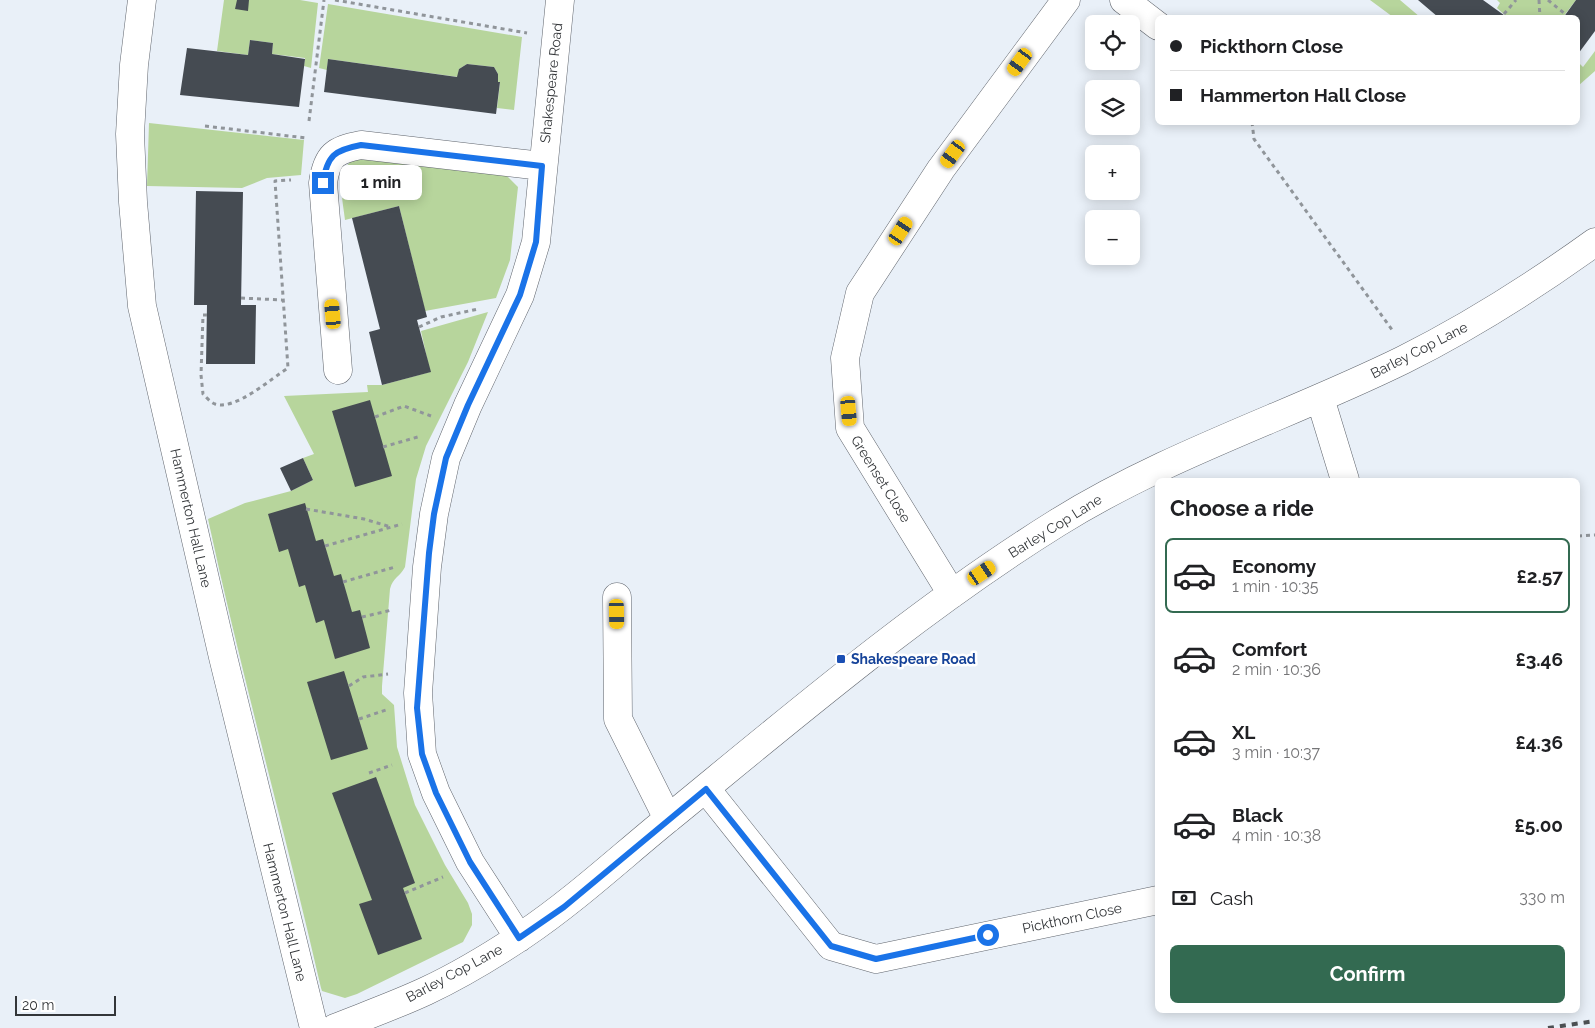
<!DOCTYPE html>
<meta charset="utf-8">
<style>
body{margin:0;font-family:Raleway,sans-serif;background:#f2f2f2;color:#202124;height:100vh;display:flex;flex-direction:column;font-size:19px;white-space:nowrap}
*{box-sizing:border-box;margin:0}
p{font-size:16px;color:#757577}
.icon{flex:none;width:28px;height:28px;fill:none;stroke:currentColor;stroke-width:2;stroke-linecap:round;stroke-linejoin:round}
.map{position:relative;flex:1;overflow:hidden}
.side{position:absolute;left:1155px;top:478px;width:425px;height:535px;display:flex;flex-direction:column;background:#fff;border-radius:8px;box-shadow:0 2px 12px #0003}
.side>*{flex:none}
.top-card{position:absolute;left:1155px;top:15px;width:425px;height:110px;border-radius:8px;box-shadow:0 2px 12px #0003;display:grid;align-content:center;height:110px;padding:0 15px;background:#fff}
.buttons{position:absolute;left:1085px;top:15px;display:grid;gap:10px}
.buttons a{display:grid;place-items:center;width:55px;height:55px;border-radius:8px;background:#fff;box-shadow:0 2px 12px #0003;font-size:25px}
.scale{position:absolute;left:15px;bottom:12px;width:101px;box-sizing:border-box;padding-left:5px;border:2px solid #333639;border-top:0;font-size:14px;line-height:18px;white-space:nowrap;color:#333639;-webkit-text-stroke:4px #fff;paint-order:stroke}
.end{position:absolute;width:22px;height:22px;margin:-11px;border:6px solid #1a73e8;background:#fff;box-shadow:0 0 0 2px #fff}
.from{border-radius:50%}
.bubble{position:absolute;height:35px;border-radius:8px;background:#fff;box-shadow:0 2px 12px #0003;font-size:16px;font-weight:700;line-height:35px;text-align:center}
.car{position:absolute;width:15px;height:30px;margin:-15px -8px;border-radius:6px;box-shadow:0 0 4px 1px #0007;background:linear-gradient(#f5c518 24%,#345 0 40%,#f5c518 0 76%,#345 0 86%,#f5c518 0)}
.top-card b{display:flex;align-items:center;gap:18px;height:48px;font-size:19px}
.top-card b+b{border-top:1px solid #e0e0e0}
.top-card i{width:12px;height:12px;background:#202124}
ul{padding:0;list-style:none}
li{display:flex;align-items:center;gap:15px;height:75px;margin:0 10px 8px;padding:0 5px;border:2px solid transparent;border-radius:8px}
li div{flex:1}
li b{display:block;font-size:19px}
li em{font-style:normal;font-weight:700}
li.on{border-color:#336a51}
li>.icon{width:45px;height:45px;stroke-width:1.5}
h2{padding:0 15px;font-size:22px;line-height:60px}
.pay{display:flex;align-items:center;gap:12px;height:55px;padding:0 15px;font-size:19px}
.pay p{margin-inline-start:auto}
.primary-button{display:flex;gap:10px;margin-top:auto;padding:10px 15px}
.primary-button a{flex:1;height:58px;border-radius:8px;background:#336a51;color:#fff;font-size:20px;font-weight:700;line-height:58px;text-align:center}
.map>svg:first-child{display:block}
</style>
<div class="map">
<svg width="1595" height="1028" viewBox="0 0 1595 1028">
<rect width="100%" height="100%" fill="#e9f0f8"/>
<!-- green -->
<path fill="#b7d59c" d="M 224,0 L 300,0 L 318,3 L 311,68 L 304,66 L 305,58 L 272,54 L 273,43 L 250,40 L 248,55 L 217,51 Z
M 1370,0 L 1400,0 L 1420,17 L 1393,17 Z
M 1497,0 L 1576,0 L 1563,17 L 1508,18 L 1497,8 L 1500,3 Z
M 328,4 L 522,37 L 514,110 L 497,108 L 500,83 L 498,82 L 498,74 L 494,67 L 467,64 L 459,69 L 458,77 L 328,59 L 327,70 L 319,68 Z
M 1595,51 L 1595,71 L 1578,86 L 1578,62 L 1583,67 Z
M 149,123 L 304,140 L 301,175 L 267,178 L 242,188 L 147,186 Z
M 357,158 L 504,173 L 518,187 L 510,260 L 496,298 L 425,311 L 399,206 L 345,220 C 343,201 334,167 357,158 Z
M 488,312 L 468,362 L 426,446 L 416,479 L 405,567 C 400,577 393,577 390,589 L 382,686 L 382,694 L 394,705 L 397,747 L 415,805 L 445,865 L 468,903 L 472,914 L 472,925 L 463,942 L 357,994 L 345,998 L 322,991 L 321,988 C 285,831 242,677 208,519 L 245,503 L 291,491 L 313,480 L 303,458 L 314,454 L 284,396 L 368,392 L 367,385 L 382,385 L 430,372 L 421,331 Z"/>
<!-- building -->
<path fill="#454b52" d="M 237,0 L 249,0 L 248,11 L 235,9 Z
M 1418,0 L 1483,0 L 1508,18 L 1444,18 L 1441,15 L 1438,17 Z
M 1576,0 L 1595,0 L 1595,31 L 1578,54 L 1578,18 L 1563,18 Z
M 250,40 L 273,43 L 272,54 L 305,59 L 299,107 L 180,95 L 187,48 L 248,55 Z
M 328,59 L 457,77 L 459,69 L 467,64 L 494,67 L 498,74 L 498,82 L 500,82 L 496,114 L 324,92 Z
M 196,191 L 243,192 L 241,305 L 256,305 L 255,364 L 206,364 L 207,305 L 194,305 Z
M 399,206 L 427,317 L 417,320 L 431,372 L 382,385 L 369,332 L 380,329 L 352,218 Z
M 370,400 L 392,476 L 355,487 L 332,411 Z
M 303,458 L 313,480 L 291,491 L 280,468 Z
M 305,503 L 316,541 L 323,539 L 334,576 L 341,574 L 352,612 L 360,610 L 370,648 L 335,659 L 324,620 L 316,623 L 305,585 L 299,587 L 288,549 L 279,552 L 268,514 Z
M 344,671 L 368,749 L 331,760 L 307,682 Z
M 376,777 L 415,883 L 403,888 L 422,939 L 378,955 L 359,904 L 372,900 L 332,793 Z"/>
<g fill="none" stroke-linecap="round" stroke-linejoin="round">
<defs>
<path id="minor" d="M 142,0 L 134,65 L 130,134 L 133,202 L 142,306 L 223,657 L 314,1028
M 1124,0 L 1158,26
M 338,370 L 323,183 C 327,155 335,150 361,145 L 542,166
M 1320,398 L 1345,480
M 952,594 L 850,428 L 845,358 L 860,293 L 941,169 L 1066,0
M 617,597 L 618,719 L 668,819
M 706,789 L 831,946 L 876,959 L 1158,900
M 519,938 L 470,862 L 436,793 L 422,754 L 418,693 L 427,567 L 434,514 L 446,458 L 468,405 L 520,295 L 536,242 L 560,0
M 335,1028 C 365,1016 396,1005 426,991 C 458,976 493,955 523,935 C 575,900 621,857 669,818 C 795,715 919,609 1057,523 C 1166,455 1289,416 1403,360 C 1471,326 1534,286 1595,242"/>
</defs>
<!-- minor casing -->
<use href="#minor" stroke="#60656d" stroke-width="29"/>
<!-- path -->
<path stroke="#90959a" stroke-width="3" stroke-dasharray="4 4" stroke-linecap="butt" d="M 335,0 L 527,33
M 1539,0 L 1540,18
M 1548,0 L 1565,14
M 1504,14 L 1516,0
M 309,121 L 324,0
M 1252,122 L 1254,139 L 1393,331
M 205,126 L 306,138
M 241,298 L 282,300
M 207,315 L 203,315 L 201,375 L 203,394 C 206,397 211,403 215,404 C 235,411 272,378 288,368 L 275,181 L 291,180
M 419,327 L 441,317 L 478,309
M 375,417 L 404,406 L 431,416
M 383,447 L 421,436
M 306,509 L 364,519 L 391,527
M 1578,536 L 1595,535
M 325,546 L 402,524
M 343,582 L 395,567
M 362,617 L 392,610
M 349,686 L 363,677 L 388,674
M 359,719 L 389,709
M 369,773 L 392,765
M 405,893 L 443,877"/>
<!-- minor -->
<use href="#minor" stroke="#fff" stroke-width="28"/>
<!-- rail -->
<path stroke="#4c5053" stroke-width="4" stroke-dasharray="6 6" stroke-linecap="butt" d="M 1548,1028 L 1595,1021"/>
</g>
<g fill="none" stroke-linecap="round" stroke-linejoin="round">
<!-- route -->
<path stroke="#1a73e8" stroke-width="6" d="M 323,183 C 327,155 335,150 361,145 L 542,166 L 536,242 L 520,295 L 468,405 L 446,458 L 434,514 L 429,553 L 417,708 L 422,754 L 436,793 L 470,862 L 519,938 L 564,907 L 706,789 L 831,946 L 876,959 L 988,935"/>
</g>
<!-- markers -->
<rect fill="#1a4fb4" stroke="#fff" stroke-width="2" x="836" y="654" width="10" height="10" rx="2.5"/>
<g text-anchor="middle" stroke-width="5" stroke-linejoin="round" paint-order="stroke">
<!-- street labels -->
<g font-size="14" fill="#333639" stroke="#fff">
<text transform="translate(551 83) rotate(-84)" y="5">Shakespeare Road</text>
<text transform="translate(1419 350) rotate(-27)" y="5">Barley Cop Lane</text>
<text transform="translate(881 479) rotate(58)" y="5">Greenset Close</text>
<text transform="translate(191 518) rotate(77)" y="5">Hammerton Hall Lane</text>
<text transform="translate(1055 526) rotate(-32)" y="5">Barley Cop Lane</text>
<text transform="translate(285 912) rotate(76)" y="5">Hammerton Hall Lane</text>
<text transform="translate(1072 918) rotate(-12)" y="5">Pickthorn Close</text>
<text transform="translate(454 973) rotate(-28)" y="5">Barley Cop Lane</text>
</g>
<!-- transit labels -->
<g font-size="14" font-weight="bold" fill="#164399" stroke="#fff" text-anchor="start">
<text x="851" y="664">Shakespeare Road</text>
</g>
</g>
</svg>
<div class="buttons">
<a><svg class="icon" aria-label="locate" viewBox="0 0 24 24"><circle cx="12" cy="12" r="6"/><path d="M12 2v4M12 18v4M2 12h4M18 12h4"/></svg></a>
<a><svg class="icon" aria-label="layers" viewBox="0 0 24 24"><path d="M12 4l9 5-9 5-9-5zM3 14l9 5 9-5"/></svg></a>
<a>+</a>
<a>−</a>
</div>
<div class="scale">20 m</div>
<i class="end from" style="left:988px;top:935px"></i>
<i class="end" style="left:323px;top:183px"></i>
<div class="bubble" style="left:340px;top:165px;width:82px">1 min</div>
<i class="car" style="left:1020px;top:62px;rotate:216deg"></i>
<i class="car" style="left:953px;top:154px;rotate:216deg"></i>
<i class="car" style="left:901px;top:231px;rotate:33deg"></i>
<i class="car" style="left:333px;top:314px;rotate:355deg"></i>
<i class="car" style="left:849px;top:411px;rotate:175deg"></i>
<i class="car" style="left:982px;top:573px;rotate:56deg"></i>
<i class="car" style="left:617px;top:614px;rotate:179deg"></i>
<div class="top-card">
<b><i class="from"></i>Pickthorn Close</b>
<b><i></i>Hammerton Hall Close</b>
</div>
<section class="side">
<h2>Choose a ride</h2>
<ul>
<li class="on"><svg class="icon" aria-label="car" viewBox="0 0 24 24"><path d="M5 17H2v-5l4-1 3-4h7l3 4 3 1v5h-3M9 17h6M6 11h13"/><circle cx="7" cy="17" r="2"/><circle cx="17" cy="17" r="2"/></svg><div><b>Economy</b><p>1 min · 10:35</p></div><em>£2.57</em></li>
<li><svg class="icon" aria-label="car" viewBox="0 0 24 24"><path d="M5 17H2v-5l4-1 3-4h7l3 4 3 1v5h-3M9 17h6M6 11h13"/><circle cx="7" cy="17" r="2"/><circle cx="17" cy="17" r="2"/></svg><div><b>Comfort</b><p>2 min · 10:36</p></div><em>£3.46</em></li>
<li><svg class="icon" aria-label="car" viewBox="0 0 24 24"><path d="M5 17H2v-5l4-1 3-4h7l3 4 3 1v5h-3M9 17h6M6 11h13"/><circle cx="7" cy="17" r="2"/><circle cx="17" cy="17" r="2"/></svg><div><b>XL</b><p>3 min · 10:37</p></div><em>£4.36</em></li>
<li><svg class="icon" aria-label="car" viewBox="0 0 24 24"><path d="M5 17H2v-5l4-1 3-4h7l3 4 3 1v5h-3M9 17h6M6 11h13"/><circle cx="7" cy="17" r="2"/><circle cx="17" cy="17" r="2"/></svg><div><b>Black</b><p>4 min · 10:38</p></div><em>£5.00</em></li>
</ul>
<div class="pay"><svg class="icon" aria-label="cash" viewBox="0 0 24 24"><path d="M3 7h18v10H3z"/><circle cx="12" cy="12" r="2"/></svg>Cash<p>330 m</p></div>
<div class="primary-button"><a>Confirm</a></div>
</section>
</div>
